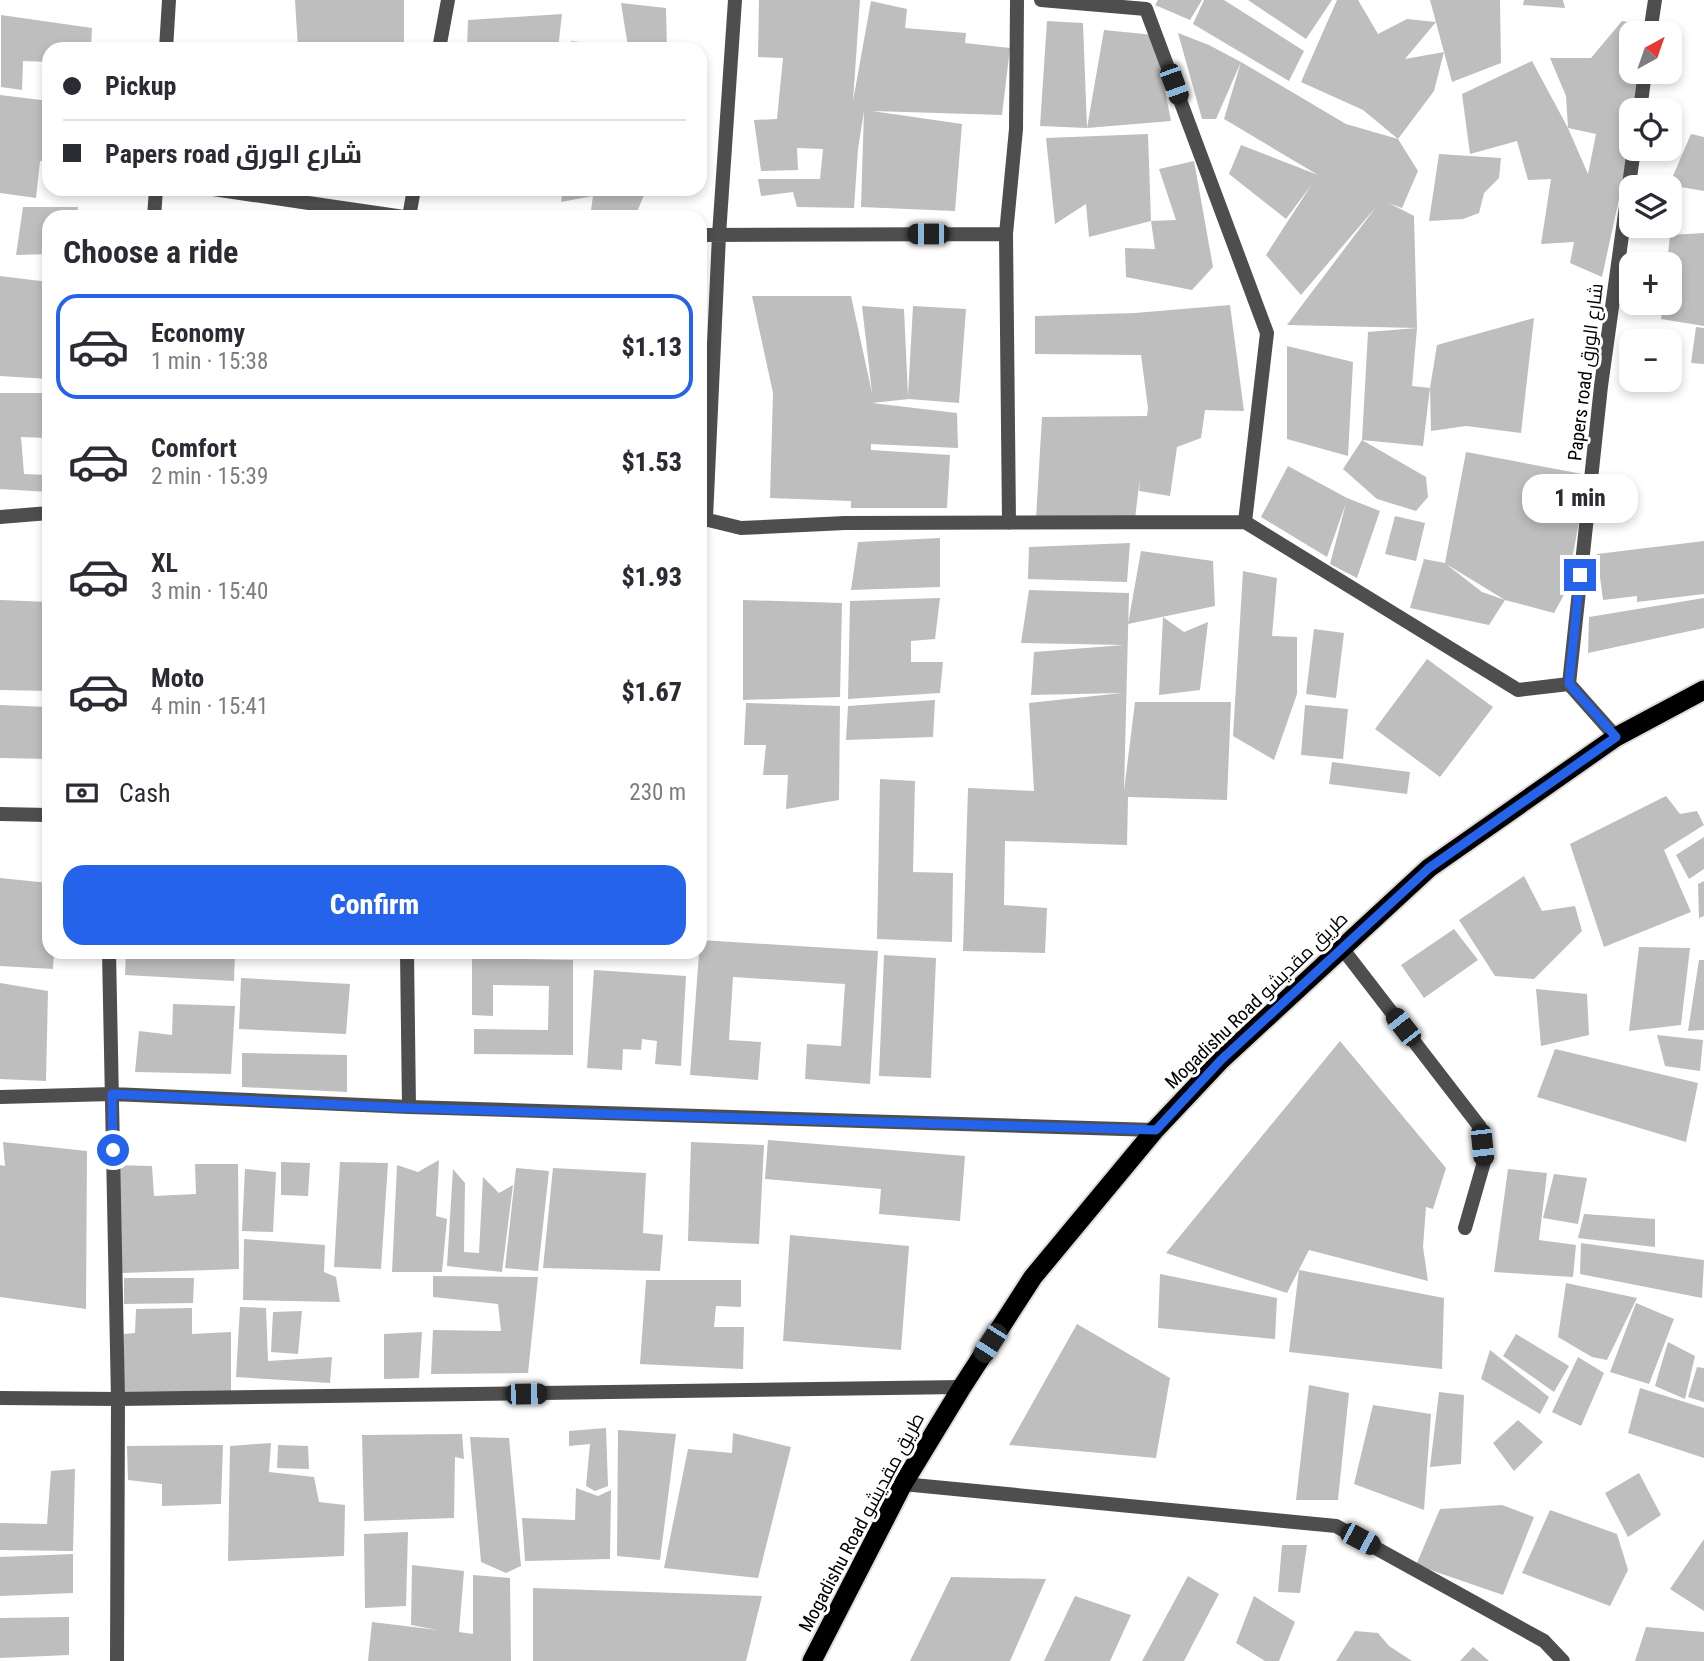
<!DOCTYPE html>
<meta charset="utf-8">
<style>
body{margin:0;font-family:"Roboto Condensed",Cairo,sans-serif;background:#f2f2f3;color:#2b2b33;height:100vh;display:flex;flex-direction:column;font-size:26px;white-space:nowrap}
*{box-sizing:border-box;margin:0}
p{font-size:23px;color:#7c7c81}
.icon{flex:none;width:38px;height:38px;fill:none;stroke:currentColor;stroke-width:2;stroke-linecap:round;stroke-linejoin:round}
.map{position:relative;flex:1;overflow:hidden}
.drawer{position:absolute;left:42px;top:210px;width:665px;height:749px;display:flex;flex-direction:column;background:#fff;border-radius:21px;box-shadow:0 4px 10px #0003}
.drawer>*{flex:none}
.banner{position:absolute;left:42px;top:42px;width:665px;height:154px;border-radius:21px;box-shadow:0 4px 10px #0003;display:grid;align-content:center;height:154px;padding:0 21px;background:#fff}
.needle{width:46px;rotate:40deg}
.fabs{position:absolute;left:1619px;top:21px;display:grid;gap:14px}
.fabs a{display:grid;place-items:center;width:63px;height:63px;border-radius:14px;background:#fff;box-shadow:0 4px 10px #0003;font-size:35px}
.end{position:absolute;width:32px;height:32px;margin:-16px;border:9px solid #2563eb;background:#fff;box-shadow:0 0 0 4px #fff}
.from{border-radius:50%}
.bubble{position:absolute;height:49px;border-radius:21px;background:#fff;box-shadow:0 4px 10px #0003;font-size:23px;font-weight:800;line-height:49px;text-align:center}
.car{position:absolute;width:21px;height:42px;margin:-21px -10px;border-radius:9px;box-shadow:0 0 5px 2px #0007;background:linear-gradient(#222 24%,#8ab4d8 0 40%,#222 0 76%,#8ab4d8 0 86%,#222 0)}
.banner b{display:flex;align-items:center;gap:24px;height:66px;font-size:26px}
.banner b+b{border-top:2px solid #e1e1e2}
.banner i{width:18px;height:18px;background:#2b2b33}
ul{padding:0;list-style:none}
li{display:flex;align-items:center;gap:21px;height:105px;margin:0 14px 10px;padding:0 7px;border:4px solid transparent;border-radius:21px}
li div{flex:1}
li b{display:block;font-size:26px}
li em{font-style:normal;font-weight:800}
li.active{border-color:#2563eb}
li>.icon{width:63px;height:63px;stroke-width:1.5}
h2{padding:0 21px;font-size:32px;line-height:84px}
.pay{display:flex;align-items:center;gap:18px;height:77px;padding:0 21px;font-size:26px}
.pay p{margin-inline-start:auto}
.button{display:flex;gap:14px;margin-top:auto;padding:14px 21px}
.button a{flex:1;height:80px;border-radius:21px;background:#2563eb;color:#fff;font-size:28px;font-weight:800;line-height:80px;text-align:center}
.map>svg:first-child{display:block}
</style>
<div class="map">
<svg width="1704" height="1661" viewBox="0 0 1704 1661">
<rect width="100%" height="100%" fill="#fff"/>
<!-- building -->
<path fill="#bebebe" d="M 295,0 L 404,0 L 404,49 L 298,49 Z
M 759,0 L 860,0 L 853,101 L 871,1 L 907,9 L 905,28 L 966,33 L 965,43 L 1010,48 L 1002,115 L 872,111 L 962,124 L 955,211 L 861,207 L 864,111 L 858,149 L 854,208 L 797,207 L 793,192 L 761,196 L 758,179 L 820,179 L 823,149 L 797,148 L 798,170 L 761,171 L 754,120 L 777,119 L 783,58 L 758,57 Z
M 1158,0 L 1202,0 L 1190,20 L 1155,5 Z
M 1204,0 L 1224,0 L 1304,51 L 1289,81 L 1193,24 Z
M 1248,0 L 1332,0 L 1306,39 Z
M 1337,0 L 1358,0 L 1378,34 L 1407,19 L 1436,22 L 1405,59 L 1444,52 L 1434,91 L 1398,139 L 1363,110 L 1301,82 Z
M 1430,0 L 1500,0 L 1501,63 L 1452,82 Z
M 1524,0 L 1563,0 L 1565,8 L 1523,5 Z
M 621,3 L 666,8 L 667,49 L 571,49 L 571,41 L 628,47 Z
M 562,14 L 558,49 L 467,49 L 468,20 Z
M 1,15 L 92,28 L 91,49 L 49,49 L 49,62 L 23,61 L 22,90 L 1,87 Z
M 1047,21 L 1083,23 L 1087,128 L 1040,126 Z
M 1622,21 L 1650,26 L 1649,33 L 1631,33 L 1631,72 L 1643,72 L 1636,110 L 1631,110 L 1631,144 L 1602,277 L 1570,263 L 1574,242 L 1541,244 L 1551,179 L 1528,180 L 1517,141 L 1470,154 L 1462,94 L 1532,61 L 1568,128 L 1588,174 L 1596,134 L 1568,128 L 1566,96 L 1550,58 L 1591,58 Z
M 1104,30 L 1154,35 L 1171,121 L 1087,128 Z
M 1178,33 L 1209,45 L 1241,62 L 1216,119 L 1202,119 Z
M 1241,62 L 1346,124 L 1398,139 L 1418,171 L 1402,208 L 1389,203 L 1414,216 L 1417,328 L 1412,386 L 1430,388 L 1423,446 L 1362,440 L 1368,332 L 1417,328 L 1287,325 L 1376,207 L 1301,295 L 1266,255 L 1312,184 L 1286,219 L 1229,174 L 1241,145 L 1318,175 L 1224,119 Z
M 0,95 L 49,101 L 49,162 L 40,161 L 36,198 L 0,193 Z
M 1148,134 L 1151,221 L 1089,237 L 1086,204 L 1055,224 L 1046,138 Z
M 1691,134 L 1704,137 L 1704,191 L 1669,185 Z
M 1439,154 L 1501,158 L 1499,178 L 1484,193 L 1479,213 L 1463,219 L 1429,221 Z
M 1194,161 L 1213,267 L 1192,290 L 1126,277 L 1125,248 L 1155,249 L 1151,221 L 1176,220 L 1159,169 Z
M 563,189 L 595,189 L 593,196 L 646,190 L 635,217 L 590,217 L 593,196 L 561,202 Z
M 23,207 L 78,207 L 77,217 L 49,217 L 49,254 L 16,255 Z
M 1704,233 L 1704,326 L 1661,319 L 1663,303 L 1670,303 L 1670,264 L 1667,264 L 1670,235 Z
M 0,276 L 49,282 L 49,379 L 0,376 Z
M 752,296 L 851,296 L 872,393 L 862,306 L 904,309 L 908,396 L 913,306 L 966,309 L 959,403 L 909,399 L 872,403 L 957,413 L 958,448 L 871,444 L 871,450 L 950,455 L 947,508 L 851,508 L 851,501 L 770,498 L 773,393 Z
M 1230,305 L 1244,411 L 1205,410 L 1201,438 L 1177,447 L 1170,496 L 1139,491 L 1140,477 L 1135,519 L 1036,519 L 1042,417 L 1147,416 L 1148,408 L 1141,355 L 1035,354 L 1035,316 L 1135,313 Z
M 1534,318 L 1521,433 L 1466,426 L 1431,431 L 1430,388 L 1437,345 Z
M 1696,327 L 1704,328 L 1704,364 L 1691,363 Z
M 1287,346 L 1353,362 L 1348,456 L 1287,439 Z
M 0,393 L 49,393 L 49,438 L 21,437 L 24,474 L 49,475 L 49,492 L 0,489 Z
M 1362,440 L 1426,477 L 1428,497 L 1416,511 L 1377,499 L 1343,469 Z
M 1466,452 L 1588,475 L 1566,591 L 1554,613 L 1505,600 L 1446,564 L 1482,592 L 1505,600 L 1489,625 L 1410,608 L 1424,559 L 1445,563 Z
M 1288,466 L 1347,498 L 1380,511 L 1357,578 L 1330,564 L 1346,503 L 1327,557 L 1261,517 Z
M 1395,516 L 1425,523 L 1416,561 L 1385,554 Z
M 940,538 L 940,587 L 851,590 L 858,542 Z
M 1704,541 L 1704,594 L 1637,602 L 1637,596 L 1603,600 L 1597,554 Z
M 1130,543 L 1127,582 L 1028,579 L 1029,547 Z
M 1141,551 L 1213,561 L 1215,606 L 1128,624 Z
M 1243,571 L 1277,578 L 1272,636 L 1297,637 L 1297,694 L 1274,760 L 1233,736 Z
M 1029,590 L 1129,593 L 1124,791 L 1135,702 L 1231,702 L 1227,800 L 1128,797 L 1127,845 L 1005,841 L 1004,905 L 1047,908 L 1045,953 L 963,951 L 968,788 L 1034,791 L 1029,703 L 1122,693 L 1031,695 L 1034,652 L 1124,645 L 1021,643 Z
M 940,598 L 935,639 L 911,641 L 911,662 L 943,662 L 940,693 L 848,699 L 850,601 Z
M 1704,598 L 1704,628 L 1588,653 L 1589,617 Z
M 0,600 L 49,602 L 49,691 L 0,690 Z
M 743,600 L 842,603 L 840,697 L 743,700 Z
M 1163,617 L 1184,632 L 1208,622 L 1200,690 L 1159,695 Z
M 1314,629 L 1344,633 L 1336,698 L 1306,694 Z
M 1427,659 L 1493,707 L 1440,777 L 1375,729 Z
M 935,700 L 933,737 L 846,740 L 848,706 Z
M 746,703 L 840,706 L 839,800 L 786,809 L 788,775 L 763,775 L 766,745 L 744,745 Z
M 0,705 L 49,707 L 49,759 L 0,758 Z
M 1305,705 L 1348,709 L 1343,759 L 1301,755 Z
M 1332,762 L 1410,772 L 1407,794 L 1329,784 Z
M 880,779 L 915,781 L 913,872 L 953,873 L 952,942 L 877,939 Z
M 1666,796 L 1680,814 L 1697,811 L 1704,825 L 1664,850 L 1691,912 L 1604,947 L 1570,844 Z
M 1704,837 L 1704,869 L 1689,879 L 1676,855 Z
M 1524,876 L 1542,911 L 1575,906 L 1582,931 L 1534,979 L 1495,976 L 1459,920 Z
M 0,878 L 49,883 L 49,952 L 54,952 L 53,969 L 0,966 Z
M 1704,881 L 1704,916 L 1699,918 L 1698,884 Z
M 1454,929 L 1478,960 L 1424,998 L 1401,965 Z
M 700,940 L 878,951 L 870,1084 L 805,1079 L 807,1044 L 841,1046 L 845,984 L 733,977 L 729,1040 L 761,1042 L 758,1080 L 690,1075 Z
M 1639,947 L 1690,948 L 1681,1025 L 1629,1031 Z
M 126,952 L 235,952 L 234,981 L 125,975 Z
M 272,952 L 314,952 L 313,959 L 272,957 Z
M 884,955 L 936,958 L 931,1078 L 879,1076 Z
M 472,958 L 573,960 L 573,1055 L 474,1054 L 474,1029 L 548,1030 L 549,986 L 493,985 L 493,1016 L 472,1015 Z
M 1699,960 L 1704,960 L 1704,1030 L 1688,1031 Z
M 594,970 L 686,976 L 681,1066 L 655,1064 L 657,1041 L 642,1039 L 641,1050 L 623,1049 L 622,1070 L 587,1068 Z
M 241,978 L 350,984 L 346,1034 L 239,1029 Z
M 0,983 L 48,991 L 46,1081 L 0,1079 Z
M 1536,989 L 1587,994 L 1589,1035 L 1541,1046 Z
M 173,1004 L 235,1006 L 231,1074 L 135,1072 L 139,1031 L 172,1035 Z
M 1657,1035 L 1703,1040 L 1700,1071 L 1665,1066 Z
M 1340,1041 L 1446,1168 L 1433,1209 L 1426,1207 L 1423,1247 L 1428,1281 L 1309,1250 L 1287,1293 L 1166,1253 Z
M 1555,1049 L 1698,1083 L 1686,1142 L 1537,1097 Z
M 242,1053 L 347,1055 L 347,1092 L 242,1087 Z
M 768,1140 L 965,1156 L 960,1221 L 879,1214 L 881,1189 L 765,1179 Z
M 3,1142 L 87,1151 L 86,1309 L 0,1297 L 0,1165 L 5,1166 Z
M 691,1142 L 764,1145 L 759,1244 L 688,1241 Z
M 439,1160 L 436,1216 L 447,1219 L 442,1272 L 392,1272 L 397,1165 L 418,1172 Z
M 281,1162 L 310,1163 L 308,1196 L 281,1195 Z
M 340,1162 L 388,1163 L 381,1269 L 334,1267 Z
M 195,1164 L 238,1164 L 239,1269 L 122,1273 L 116,1165 L 152,1166 L 154,1196 L 196,1194 Z
M 516,1168 L 549,1171 L 538,1271 L 505,1268 Z
M 553,1168 L 646,1173 L 643,1233 L 663,1235 L 660,1271 L 543,1268 Z
M 245,1169 L 276,1172 L 273,1232 L 242,1231 Z
M 453,1169 L 465,1183 L 464,1252 L 479,1253 L 483,1177 L 499,1193 L 513,1185 L 502,1272 L 447,1266 Z
M 1508,1169 L 1547,1173 L 1539,1240 L 1576,1245 L 1573,1277 L 1494,1272 Z
M 1554,1174 L 1587,1178 L 1578,1224 L 1543,1218 Z
M 1584,1214 L 1655,1219 L 1655,1247 L 1578,1238 Z
M 790,1235 L 909,1246 L 901,1350 L 783,1341 Z
M 244,1239 L 325,1245 L 324,1272 L 336,1277 L 340,1302 L 243,1300 Z
M 1581,1243 L 1704,1260 L 1702,1298 L 1580,1274 Z
M 1299,1270 L 1444,1298 L 1442,1369 L 1289,1352 Z
M 1160,1274 L 1277,1298 L 1275,1339 L 1158,1328 Z
M 433,1276 L 538,1277 L 528,1373 L 431,1374 L 433,1330 L 501,1331 L 498,1304 L 433,1297 Z
M 124,1278 L 194,1278 L 193,1303 L 124,1304 Z
M 646,1280 L 741,1280 L 741,1307 L 716,1306 L 714,1327 L 744,1327 L 743,1369 L 640,1364 Z
M 1566,1283 L 1637,1298 L 1607,1360 L 1592,1357 L 1558,1337 Z
M 1636,1303 L 1674,1319 L 1649,1384 L 1610,1372 Z
M 240,1307 L 266,1308 L 268,1361 L 332,1357 L 330,1383 L 236,1377 Z
M 192,1308 L 192,1334 L 231,1332 L 231,1393 L 124,1394 L 124,1334 L 135,1333 L 136,1309 Z
M 302,1311 L 298,1354 L 271,1352 L 273,1312 Z
M 1077,1324 L 1170,1378 L 1156,1458 L 1009,1445 Z
M 422,1332 L 419,1378 L 384,1379 L 384,1334 Z
M 1516,1334 L 1569,1366 L 1554,1392 L 1503,1356 Z
M 1668,1342 L 1695,1356 L 1685,1399 L 1655,1386 Z
M 1490,1350 L 1549,1397 L 1540,1414 L 1481,1379 Z
M 1578,1357 L 1604,1373 L 1581,1426 L 1552,1412 Z
M 1697,1367 L 1704,1368 L 1704,1402 L 1688,1397 Z
M 1309,1385 L 1349,1393 L 1338,1500 L 1296,1500 Z
M 1640,1388 L 1704,1408 L 1704,1458 L 1628,1433 Z
M 1439,1392 L 1464,1395 L 1461,1464 L 1430,1467 Z
M 1373,1405 L 1431,1414 L 1424,1510 L 1354,1484 Z
M 1518,1420 L 1543,1442 L 1514,1471 L 1493,1443 Z
M 606,1428 L 608,1486 L 595,1491 L 586,1486 L 590,1444 L 569,1446 L 569,1431 Z
M 618,1430 L 676,1434 L 660,1560 L 617,1556 Z
M 733,1433 L 791,1447 L 758,1578 L 664,1568 L 688,1449 L 732,1453 Z
M 462,1434 L 464,1459 L 455,1457 L 454,1518 L 364,1521 L 362,1435 Z
M 470,1437 L 509,1438 L 521,1566 L 506,1573 L 481,1562 Z
M 271,1443 L 269,1472 L 314,1477 L 319,1502 L 345,1505 L 344,1556 L 228,1561 L 230,1446 Z
M 223,1445 L 221,1504 L 162,1506 L 162,1484 L 128,1480 L 127,1446 Z
M 278,1445 L 308,1446 L 309,1469 L 277,1468 Z
M 75,1469 L 73,1551 L 0,1550 L 0,1523 L 47,1524 L 51,1471 Z
M 1639,1473 L 1661,1515 L 1628,1537 L 1605,1493 Z
M 576,1488 L 598,1496 L 611,1490 L 610,1559 L 525,1561 L 522,1518 L 575,1520 Z
M 1502,1505 L 1534,1517 L 1503,1595 L 1416,1565 L 1440,1509 Z
M 1550,1510 L 1617,1534 L 1628,1570 L 1610,1606 L 1522,1573 Z
M 408,1532 L 406,1606 L 365,1608 L 364,1534 Z
M 1704,1539 L 1704,1611 L 1670,1589 Z
M 1282,1545 L 1307,1545 L 1300,1593 L 1278,1592 Z
M 73,1554 L 73,1593 L 0,1596 L 0,1557 Z
M 412,1565 L 464,1571 L 459,1632 L 473,1634 L 473,1575 L 510,1578 L 511,1661 L 368,1661 L 372,1622 L 438,1630 L 411,1625 Z
M 1188,1576 L 1219,1594 L 1184,1661 L 1142,1661 Z
M 951,1577 L 1046,1579 L 1010,1661 L 910,1661 Z
M 533,1588 L 762,1596 L 746,1661 L 533,1661 Z
M 1075,1596 L 1131,1615 L 1110,1661 L 1044,1661 Z
M 1254,1596 L 1295,1622 L 1279,1661 L 1265,1661 L 1236,1643 Z
M 69,1617 L 69,1655 L 0,1658 L 0,1618 Z
M 1646,1627 L 1704,1632 L 1704,1661 L 1635,1661 Z
M 1355,1631 L 1378,1633 L 1389,1646 L 1412,1661 L 1336,1661 Z
M 1473,1647 L 1489,1661 L 1460,1661 Z"/>
<g fill="none" stroke-linecap="round" stroke-linejoin="round">
<defs>
<path id="trunk" d="M 812,1661 L 903,1484 L 962,1387 L 1033,1277 L 1155,1130 L 1221,1060 L 1429,868 L 1616,737 L 1704,690"/>
</defs>
<!-- trunk casing -->
<use href="#trunk" stroke="#dbdbdb" stroke-width="23"/>
<!-- minor -->
<path stroke="#4e4e4e" stroke-width="14" d="M 1041,0 L 1146,9 L 1267,333 L 1245,522
M 1650,33 L 1655,0
M 166,49 L 169,0
M 439,49 L 448,0
M 1640,110 L 1645,72
M 213,189 L 404,217
M 154,217 L 156,189
M 409,217 L 414,189
M 700,235 L 1006,234
M 0,517 L 49,513
M 700,518 L 741,528 L 845,523 L 1245,522 L 1518,690 L 1569,684 L 1616,737
M 706,518 L 719,235 L 735,0
M 1009,523 L 1006,234 L 1016,129 L 1017,0
M 1569,684 L 1601,386 L 1634,149
M 0,814 L 49,815
M 1342,948 L 1480,1127 L 1484,1162 L 1465,1228
M 109,952 L 118,1399 L 117,1661
M 407,952 L 409,1107
M 0,1097 L 112,1094 L 409,1107 L 1155,1130
M 0,1398 L 118,1399 L 962,1387
M 903,1484 L 1336,1526 L 1544,1641 L 1563,1661"/>
<!-- trunk -->
<use href="#trunk" stroke="#000" stroke-width="19"/>
</g>
<g fill="none" stroke-linecap="round" stroke-linejoin="round">
<!-- route -->
<path stroke="#2563eb" stroke-width="9" d="M 113,1150 L 112,1094 L 409,1108 L 1156,1130 L 1221,1060 L 1429,868 L 1616,737 L 1569,684 L 1580,575"/>
</g>
<g text-anchor="middle" stroke-width="6" stroke-linejoin="round" paint-order="stroke">
<!-- street labels -->
<g font-size="19" fill="#000" stroke="#fff">
<text transform="translate(1585 372) rotate(-83)" y="7">Papers road شارع الورق</text>
<text transform="translate(1256 1000) rotate(-44)" y="7">Mogadishu Road طريق مقديشو</text>
<text transform="translate(861 1522) rotate(-62)" y="7">Mogadishu Road طريق مقديشو</text>
</g>
</g>
</svg>
<div class="fabs">
<a><svg class="needle" viewBox="-14 -14 28 28"><path d="M0-13l5 13h-10z" fill="#e53935"/><path d="M0 13l5-13h-10z" fill="#7c7c81"/></svg></a>
<a><svg class="icon" aria-label="locate" viewBox="0 0 24 24"><circle cx="12" cy="12" r="6"/><path d="M12 2v4M12 18v4M2 12h4M18 12h4"/></svg></a>
<a><svg class="icon" aria-label="layers" viewBox="0 0 24 24"><path d="M12 4l9 5-9 5-9-5zM3 14l9 5 9-5"/></svg></a>
<a>+</a>
<a>−</a>
</div>
<i class="end from" style="left:113px;top:1150px"></i>
<i class="end" style="left:1580px;top:575px"></i>
<div class="bubble" style="left:1522px;top:474px;width:116px">1 min</div>
<i class="car" style="left:1174px;top:84px;rotate:160deg"></i>
<i class="car" style="left:928px;top:234px;rotate:270deg"></i>
<i class="car" style="left:1403px;top:1027px;rotate:322deg"></i>
<i class="car" style="left:1482px;top:1145px;rotate:174deg"></i>
<i class="car" style="left:990px;top:1343px;rotate:213deg"></i>
<i class="car" style="left:526px;top:1394px;rotate:89deg"></i>
<i class="car" style="left:1360px;top:1539px;rotate:118deg"></i>
<div class="banner">
<b><i class="from"></i>Pickup</b>
<b><i></i>Papers road شارع الورق</b>
</div>
<section class="drawer">
<h2>Choose a ride</h2>
<ul>
<li class="active"><svg class="icon" aria-label="car" viewBox="0 0 24 24"><path d="M5 17H2v-5l4-1 3-4h7l3 4 3 1v5h-3M9 17h6M6 11h13"/><circle cx="7" cy="17" r="2"/><circle cx="17" cy="17" r="2"/></svg><div><b>Economy</b><p>1 min · 15:38</p></div><em>$1.13</em></li>
<li><svg class="icon" aria-label="car" viewBox="0 0 24 24"><path d="M5 17H2v-5l4-1 3-4h7l3 4 3 1v5h-3M9 17h6M6 11h13"/><circle cx="7" cy="17" r="2"/><circle cx="17" cy="17" r="2"/></svg><div><b>Comfort</b><p>2 min · 15:39</p></div><em>$1.53</em></li>
<li><svg class="icon" aria-label="car" viewBox="0 0 24 24"><path d="M5 17H2v-5l4-1 3-4h7l3 4 3 1v5h-3M9 17h6M6 11h13"/><circle cx="7" cy="17" r="2"/><circle cx="17" cy="17" r="2"/></svg><div><b>XL</b><p>3 min · 15:40</p></div><em>$1.93</em></li>
<li><svg class="icon" aria-label="car" viewBox="0 0 24 24"><path d="M5 17H2v-5l4-1 3-4h7l3 4 3 1v5h-3M9 17h6M6 11h13"/><circle cx="7" cy="17" r="2"/><circle cx="17" cy="17" r="2"/></svg><div><b>Moto</b><p>4 min · 15:41</p></div><em>$1.67</em></li>
</ul>
<div class="pay"><svg class="icon" aria-label="cash" viewBox="0 0 24 24"><path d="M3 7h18v10H3z"/><circle cx="12" cy="12" r="2"/></svg>Cash<p>230 m</p></div>
<div class="button"><a>Confirm</a></div>
</section>
</div>
